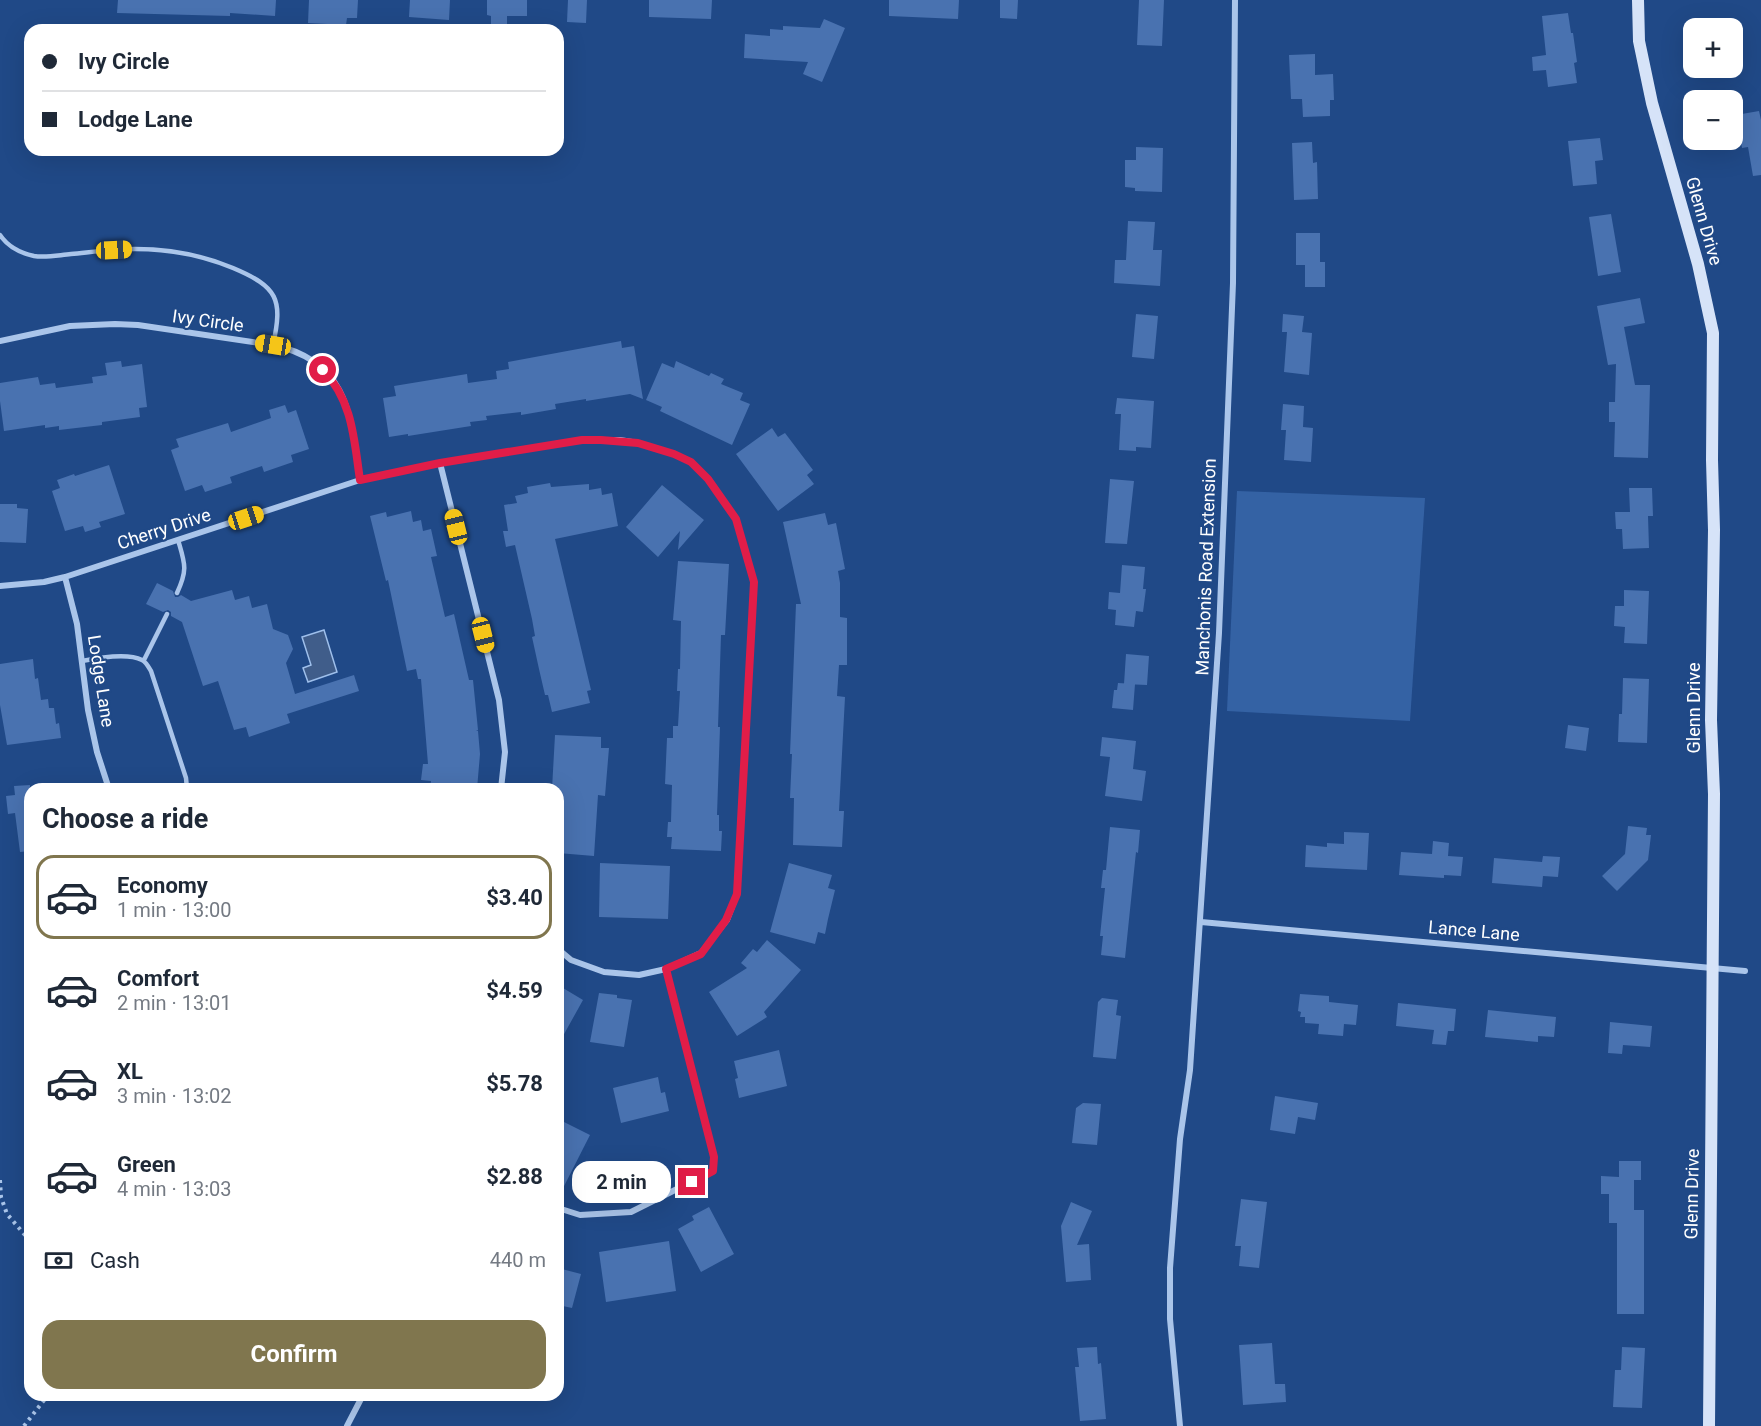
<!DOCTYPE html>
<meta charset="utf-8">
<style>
body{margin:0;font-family:Roboto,sans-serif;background:#f2f2f3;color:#1f2937;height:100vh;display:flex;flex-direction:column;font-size:22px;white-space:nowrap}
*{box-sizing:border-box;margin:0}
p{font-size:20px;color:#747a83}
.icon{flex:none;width:33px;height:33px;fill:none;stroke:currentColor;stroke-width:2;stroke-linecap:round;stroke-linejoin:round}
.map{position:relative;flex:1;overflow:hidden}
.sheet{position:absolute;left:24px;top:783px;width:540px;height:618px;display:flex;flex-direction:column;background:#fff;border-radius:18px;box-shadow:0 6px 24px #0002}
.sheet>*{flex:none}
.banner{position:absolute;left:24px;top:24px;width:540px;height:132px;border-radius:18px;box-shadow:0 6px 24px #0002;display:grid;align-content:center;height:132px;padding:0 18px;background:#fff}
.tools{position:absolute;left:1683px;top:18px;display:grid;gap:12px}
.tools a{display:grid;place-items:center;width:60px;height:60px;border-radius:12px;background:#fff;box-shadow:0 6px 24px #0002;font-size:30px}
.end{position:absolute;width:27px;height:27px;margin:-14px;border:8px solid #e11d48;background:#fff;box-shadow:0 0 0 3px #fff}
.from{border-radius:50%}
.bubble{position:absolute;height:42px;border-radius:18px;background:#fff;box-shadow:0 6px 24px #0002;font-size:20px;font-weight:700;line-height:42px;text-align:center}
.car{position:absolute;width:18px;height:36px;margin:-18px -9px;border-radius:8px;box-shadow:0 0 4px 2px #0007;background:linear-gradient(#f5c518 24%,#345 0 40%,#f5c518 0 76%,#345 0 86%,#f5c518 0)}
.banner b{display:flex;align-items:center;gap:21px;height:57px;font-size:22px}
.banner b+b{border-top:2px solid #e0e1e3}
.banner i{width:15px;height:15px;background:#1f2937}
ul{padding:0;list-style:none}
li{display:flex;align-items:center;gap:18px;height:84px;margin:0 12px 9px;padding:0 6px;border:3px solid transparent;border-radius:18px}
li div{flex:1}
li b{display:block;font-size:22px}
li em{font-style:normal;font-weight:700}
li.active{border-color:#80764e}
li>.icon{width:54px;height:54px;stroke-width:1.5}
h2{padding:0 18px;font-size:27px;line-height:72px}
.pay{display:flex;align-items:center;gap:15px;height:66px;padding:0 18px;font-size:22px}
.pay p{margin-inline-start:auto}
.primary-button{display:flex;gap:12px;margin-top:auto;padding:12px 18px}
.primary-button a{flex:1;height:69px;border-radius:18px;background:#80764e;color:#fff;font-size:24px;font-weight:700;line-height:69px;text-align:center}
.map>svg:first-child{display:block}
</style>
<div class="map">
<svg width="1761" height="1426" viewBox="0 0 1761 1426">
<rect width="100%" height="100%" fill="#204987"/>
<!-- green -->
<path fill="#3462a4" d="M 1237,491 L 1425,498 L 1410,721 L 1227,711 Z"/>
<!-- water -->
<path fill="#405d8a" stroke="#9ebfeb" stroke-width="1.5" d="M 324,630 L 337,672 L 308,682 L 303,668 L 311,665 L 302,637 Z"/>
<!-- building -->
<path fill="#4972b0" d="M 118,0 L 276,0 L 275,16 L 230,13 L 230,16 L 117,13 Z
M 309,0 L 358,0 L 357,18 L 347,18 L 346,25 L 308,23 Z
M 410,0 L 450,0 L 449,20 L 409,17 Z
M 487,0 L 527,0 L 527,16 L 507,16 L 507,25 L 491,25 L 491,16 L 487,15 Z
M 568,0 L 587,0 L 586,23 L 567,22 Z
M 649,0 L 712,0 L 711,19 L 649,17 Z
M 889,0 L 959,0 L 958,19 L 889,16 Z
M 1000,0 L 1018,0 L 1017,19 L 1000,18 Z
M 1139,0 L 1164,0 L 1162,46 L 1137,45 Z
M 1568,13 L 1571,33 L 1573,33 L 1577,62 L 1574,63 L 1577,83 L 1548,87 L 1546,70 L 1533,71 L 1532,57 L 1546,55 L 1542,16 Z
M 824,19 L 845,28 L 822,82 L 803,74 L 808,62 L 744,58 L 745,34 L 770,36 L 770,29 L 783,30 L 783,26 L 820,28 Z
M 1315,54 L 1315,75 L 1333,74 L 1334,100 L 1330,100 L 1330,116 L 1303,117 L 1302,99 L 1291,99 L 1289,55 Z
M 1759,111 L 1761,120 L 1761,175 L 1753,176 L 1748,147 L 1742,148 L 1736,115 Z
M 1600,138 L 1603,160 L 1595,161 L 1597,184 L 1573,186 L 1568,141 Z
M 1312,142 L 1313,163 L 1317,162 L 1318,199 L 1294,200 L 1292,143 Z
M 1136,147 L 1163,148 L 1162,192 L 1135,191 L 1135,188 L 1125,187 L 1125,160 L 1136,160 Z
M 1611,214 L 1621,272 L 1598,276 L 1589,217 Z
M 1128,221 L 1155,222 L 1153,250 L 1162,250 L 1160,286 L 1114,283 L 1115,260 L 1126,260 Z
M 1296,233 L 1320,233 L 1320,262 L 1325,262 L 1325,287 L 1305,287 L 1305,265 L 1296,265 Z
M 1640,298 L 1645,323 L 1624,327 L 1635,385 L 1650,385 L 1648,458 L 1614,457 L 1615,422 L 1609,422 L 1609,402 L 1615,402 L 1616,364 L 1608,365 L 1597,306 Z
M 1136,314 L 1158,316 L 1154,359 L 1132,357 Z
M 1283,314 L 1304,316 L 1302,332 L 1312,333 L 1309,375 L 1284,372 L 1287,332 L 1282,332 Z
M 621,341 L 622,348 L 634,346 L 643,399 L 630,394 L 586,401 L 586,399 L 555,404 L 556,409 L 521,415 L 521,412 L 486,416 L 487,420 L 470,422 L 471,426 L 408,436 L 408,434 L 389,437 L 383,398 L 396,396 L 394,386 L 467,374 L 468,383 L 497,379 L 496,371 L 509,369 L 508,362 Z
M 121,361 L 122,367 L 142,364 L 147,407 L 139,408 L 140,417 L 102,422 L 102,425 L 59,430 L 59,426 L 45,428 L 45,425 L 4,431 L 0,401 L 0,383 L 38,377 L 40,385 L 55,383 L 56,388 L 93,383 L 92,377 L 107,375 L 105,363 Z
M 676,361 L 709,376 L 711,373 L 724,379 L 721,384 L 743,393 L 740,400 L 750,404 L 732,445 L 660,411 L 662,407 L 646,400 L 662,363 L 674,368 Z
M 1117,398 L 1154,401 L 1151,448 L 1136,447 L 1136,451 L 1119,450 L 1121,414 L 1115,414 Z
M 1283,404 L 1304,406 L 1303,427 L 1313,428 L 1311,462 L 1284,460 L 1286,430 L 1281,430 Z
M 285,405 L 288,413 L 296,410 L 309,449 L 291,455 L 293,462 L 264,472 L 262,466 L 230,477 L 232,483 L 205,492 L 202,485 L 185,491 L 171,450 L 179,447 L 176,439 L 228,423 L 231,432 L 271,418 L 269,410 Z
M 772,428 L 778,437 L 785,433 L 813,470 L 807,475 L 814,484 L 778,511 L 736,454 Z
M 109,465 L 125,514 L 99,522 L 101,527 L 85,532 L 83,526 L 65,531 L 52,491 L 60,488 L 57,480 L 74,474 L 75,476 Z
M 1110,479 L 1134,481 L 1127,544 L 1105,543 Z
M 550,483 L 551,487 L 589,484 L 589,490 L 601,488 L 602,495 L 612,493 L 618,526 L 555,539 L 591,690 L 587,691 L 590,703 L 552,712 L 548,695 L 545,695 L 539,669 L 532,637 L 535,636 L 532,619 L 515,545 L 506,547 L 503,531 L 508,531 L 504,505 L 517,503 L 515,496 L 528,493 L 527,487 Z
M 662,485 L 704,520 L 678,550 L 680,531 L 658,557 L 626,527 Z
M 1629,488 L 1652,488 L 1653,516 L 1648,516 L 1649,548 L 1623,549 L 1622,529 L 1616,529 L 1615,512 L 1630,512 Z
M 0,504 L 17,504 L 17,508 L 28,509 L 26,543 L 0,542 Z
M 411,511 L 413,522 L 421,520 L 423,531 L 431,529 L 437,556 L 431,557 L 445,617 L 454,614 L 469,680 L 473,680 L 478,730 L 476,731 L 478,731 L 480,754 L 477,789 L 430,789 L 431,781 L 421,780 L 423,764 L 428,764 L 421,679 L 418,679 L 416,669 L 407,671 L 388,580 L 386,581 L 370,516 L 386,512 L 387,517 Z
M 825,513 L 828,525 L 836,523 L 845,569 L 838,571 L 840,583 L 840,617 L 847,618 L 847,665 L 839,665 L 837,696 L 845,697 L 839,811 L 844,811 L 842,847 L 793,845 L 794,798 L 790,798 L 792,754 L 790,754 L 796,604 L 801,604 L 783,522 Z
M 678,561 L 729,564 L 725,635 L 721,635 L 718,727 L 720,727 L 717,815 L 719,815 L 719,831 L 722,831 L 721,851 L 671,849 L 672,837 L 667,837 L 668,822 L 671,822 L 672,785 L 665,784 L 667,738 L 673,738 L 673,726 L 678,726 L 680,691 L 677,691 L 678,669 L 680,669 L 681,621 L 673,620 Z
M 1122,565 L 1145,567 L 1143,589 L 1146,589 L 1143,612 L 1136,611 L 1134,627 L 1115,625 L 1116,610 L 1108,609 L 1109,592 L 1120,593 Z
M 157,583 L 173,591 L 175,597 L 178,597 L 181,595 L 191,601 L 232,590 L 235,600 L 249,596 L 252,608 L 267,604 L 273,629 L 288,635 L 293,649 L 286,663 L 295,694 L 354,675 L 359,691 L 287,714 L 290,723 L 249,737 L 246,727 L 234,730 L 218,681 L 203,686 L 182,622 L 171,616 L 171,612 L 168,610 L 163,612 L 146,604 Z
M 1624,590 L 1649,591 L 1647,644 L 1624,643 L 1625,627 L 1614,626 L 1615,606 L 1624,606 Z
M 1126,654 L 1149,656 L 1147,685 L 1124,684 Z
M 33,659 L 35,679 L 38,678 L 41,700 L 48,699 L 49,708 L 54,708 L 56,724 L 59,723 L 61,738 L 7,745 L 0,705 L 0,664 Z
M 1623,678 L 1649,679 L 1647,743 L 1618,742 L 1619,714 L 1622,714 Z
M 1118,683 L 1135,684 L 1133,710 L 1112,708 L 1114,690 L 1117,690 Z
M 1568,725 L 1589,728 L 1586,751 L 1565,748 Z
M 555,735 L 601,737 L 601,748 L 609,748 L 605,796 L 598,795 L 594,856 L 558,853 L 558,789 L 552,789 Z
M 1102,737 L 1136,741 L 1133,769 L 1146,771 L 1142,801 L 1105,796 L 1110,757 L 1100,756 Z
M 30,785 L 30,851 L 20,852 L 15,813 L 8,814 L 6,796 L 15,795 L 14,786 Z
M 1628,826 L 1647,828 L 1646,835 L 1651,835 L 1648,860 L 1617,891 L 1602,876 L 1625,854 Z
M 1110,827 L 1140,830 L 1138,853 L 1136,852 L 1125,958 L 1101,955 L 1103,936 L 1100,936 L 1105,888 L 1101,888 L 1103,870 L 1106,870 Z
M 1344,832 L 1369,833 L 1367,870 L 1305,867 L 1306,845 L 1327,847 L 1327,843 L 1344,844 Z
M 1433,841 L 1449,843 L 1448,856 L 1463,857 L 1461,876 L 1444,875 L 1444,878 L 1399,875 L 1401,852 L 1432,854 Z
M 1543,856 L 1560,857 L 1558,877 L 1543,876 L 1542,887 L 1492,883 L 1494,858 L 1542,862 Z
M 600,863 L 670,866 L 668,919 L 599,917 Z
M 789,863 L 832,875 L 828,888 L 835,890 L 828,919 L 825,934 L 818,932 L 815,944 L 770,932 Z
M 767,940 L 801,970 L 764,1012 L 767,1017 L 737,1036 L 709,992 L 747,968 L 741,963 L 753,949 L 757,952 Z
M 558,985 L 583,1000 L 558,1045 Z
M 599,993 L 617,995 L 617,998 L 632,1000 L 624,1047 L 590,1042 Z
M 1300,994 L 1329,996 L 1329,1002 L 1358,1005 L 1356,1025 L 1344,1024 L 1343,1036 L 1318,1034 L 1319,1024 L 1305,1023 L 1305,1017 L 1300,1017 L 1301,1012 L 1298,1011 Z
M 1102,998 L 1118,1000 L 1116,1015 L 1121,1016 L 1116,1059 L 1093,1057 L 1098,1002 Z
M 1398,1003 L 1456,1009 L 1454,1031 L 1448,1031 L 1446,1045 L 1432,1044 L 1434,1030 L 1396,1026 Z
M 1488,1010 L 1556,1017 L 1554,1037 L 1538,1036 L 1538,1042 L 1485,1037 Z
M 1610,1022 L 1652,1026 L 1650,1047 L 1623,1045 L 1622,1054 L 1608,1053 Z
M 779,1050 L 787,1086 L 739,1098 L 735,1079 L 738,1078 L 734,1061 Z
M 658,1077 L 661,1093 L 665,1092 L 669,1111 L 621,1123 L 613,1088 Z
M 1275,1096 L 1318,1103 L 1315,1120 L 1298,1117 L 1295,1134 L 1270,1130 Z
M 1083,1103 L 1101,1104 L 1097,1145 L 1072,1143 L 1076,1108 Z
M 558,1119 L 590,1135 L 558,1198 Z
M 1619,1161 L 1641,1161 L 1641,1180 L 1634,1180 L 1634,1210 L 1644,1210 L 1644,1314 L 1617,1314 L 1617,1223 L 1609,1223 L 1609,1194 L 1601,1194 L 1601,1176 L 1619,1177 Z
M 1241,1199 L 1267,1202 L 1259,1268 L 1239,1266 L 1241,1246 L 1235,1246 Z
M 1071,1202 L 1092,1211 L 1077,1245 L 1089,1244 L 1091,1280 L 1066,1282 L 1061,1226 Z
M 709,1207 L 734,1254 L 701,1272 L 678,1229 L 694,1220 L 692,1216 Z
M 669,1241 L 676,1291 L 606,1302 L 599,1252 Z
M 558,1268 L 581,1274 L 572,1308 L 558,1305 Z
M 1272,1343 L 1275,1384 L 1285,1384 L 1286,1402 L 1243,1405 L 1239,1345 Z
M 1097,1347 L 1098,1364 L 1101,1363 L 1106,1419 L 1080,1421 L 1075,1367 L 1079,1367 L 1077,1348 Z
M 1622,1347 L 1645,1348 L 1642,1408 L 1613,1407 L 1615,1370 L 1621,1370 Z"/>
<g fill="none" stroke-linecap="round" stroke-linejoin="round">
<!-- path -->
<path stroke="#aac5ea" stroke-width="4" stroke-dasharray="3 4.5" stroke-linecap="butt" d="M 0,1180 L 1,1197 L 7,1214 L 30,1241
M 24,1426 L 48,1395"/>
<!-- lane -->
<path stroke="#aac5ea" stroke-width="4.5" d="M 0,235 C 8,247 20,253 34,256 C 46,258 59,255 71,254 C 92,252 113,249 135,249 C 168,249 202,255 233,268 C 278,287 283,299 273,345
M 177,593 C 188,569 185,564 178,540
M 144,660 L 167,614
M 82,661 C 97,658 128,653 142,660 C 146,662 148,666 151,671 L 186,778 L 187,789"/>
<!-- street -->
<path stroke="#aac5ea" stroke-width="6" d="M 0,341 L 70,326 L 115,324 L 138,325 L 273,345 C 349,361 351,417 360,480
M 440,463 L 499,700 L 505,752 L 501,789
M 65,577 L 77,624 L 88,710 L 97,752 L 109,789
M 0,586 L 44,582 L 65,577 L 360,480 L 440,463 L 582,440 L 620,440 L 638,443 L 674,454 L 691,462 L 708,479 L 736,519 L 754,583 L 737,894 L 727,920 L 701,953 L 666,969 L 639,975 L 604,972 L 571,960 L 558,949
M 1201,922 L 1745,971
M 558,1208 L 580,1215 L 631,1212 L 713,1171 L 714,1157 L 666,969
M 347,1426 L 363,1395
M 1180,1426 L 1170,1319 L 1170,1268 L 1180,1139 L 1190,1070 L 1219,633 L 1233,283 L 1235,0"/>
<!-- secondary -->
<path stroke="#d6e3f8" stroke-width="12" d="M 1638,0 L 1639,41 L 1652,103 L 1698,264 L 1713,333 L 1712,460 L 1714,530 L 1711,720 L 1714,794 L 1709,1426"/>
</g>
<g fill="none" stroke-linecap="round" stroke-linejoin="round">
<!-- route -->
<path stroke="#e11d48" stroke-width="8" d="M 323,370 C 353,401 354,440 360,480 L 440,463 L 582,440 L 601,440 L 638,443 L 674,454 L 691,462 L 708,479 L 736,519 L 754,582 L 737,894 L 726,920 L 701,954 L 666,969 L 714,1157 L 713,1171 L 692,1182"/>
</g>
<g text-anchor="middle" stroke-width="4.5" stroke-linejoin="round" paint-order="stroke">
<!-- street labels -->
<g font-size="18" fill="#fff" stroke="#204987">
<text transform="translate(1704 221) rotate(74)" y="6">Glenn Drive</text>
<text transform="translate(208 321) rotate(8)" y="6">Ivy Circle</text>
<text transform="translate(164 529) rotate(-18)" y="6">Cherry Drive</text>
<text transform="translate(1206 567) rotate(-88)" y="6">Manchonis Road Extension</text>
<text transform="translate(101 681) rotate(81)" y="6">Lodge Lane</text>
<text transform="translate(1694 708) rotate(-90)" y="6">Glenn Drive</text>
<text transform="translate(1474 931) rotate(5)" y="6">Lance Lane</text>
<text transform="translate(1692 1194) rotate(-89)" y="6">Glenn Drive</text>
</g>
</g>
</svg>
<div class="tools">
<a>+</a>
<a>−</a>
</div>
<i class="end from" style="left:323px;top:370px"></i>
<i class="end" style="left:692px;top:1182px"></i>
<div class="bubble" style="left:572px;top:1161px;width:99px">2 min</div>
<i class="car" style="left:114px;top:250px;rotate:87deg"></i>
<i class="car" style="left:273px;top:345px;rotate:279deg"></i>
<i class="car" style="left:246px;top:518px;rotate:72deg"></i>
<i class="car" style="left:456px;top:527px;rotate:346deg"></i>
<i class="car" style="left:483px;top:635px;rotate:166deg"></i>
<div class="banner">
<b><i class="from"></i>Ivy Circle</b>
<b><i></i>Lodge Lane</b>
</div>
<section class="sheet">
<h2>Choose a ride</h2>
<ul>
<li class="active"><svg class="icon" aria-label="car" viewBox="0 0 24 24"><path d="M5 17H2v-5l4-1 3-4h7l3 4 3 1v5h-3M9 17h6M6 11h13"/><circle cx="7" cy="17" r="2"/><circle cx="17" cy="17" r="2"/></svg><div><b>Economy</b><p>1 min · 13:00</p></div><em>$3.40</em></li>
<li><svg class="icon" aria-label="car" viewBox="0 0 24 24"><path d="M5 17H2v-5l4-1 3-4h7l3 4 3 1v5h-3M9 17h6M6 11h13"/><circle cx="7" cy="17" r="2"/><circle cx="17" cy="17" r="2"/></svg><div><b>Comfort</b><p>2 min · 13:01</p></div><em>$4.59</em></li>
<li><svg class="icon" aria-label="car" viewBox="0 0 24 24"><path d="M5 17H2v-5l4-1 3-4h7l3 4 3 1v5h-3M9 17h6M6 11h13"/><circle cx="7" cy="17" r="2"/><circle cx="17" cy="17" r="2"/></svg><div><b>XL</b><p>3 min · 13:02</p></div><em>$5.78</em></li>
<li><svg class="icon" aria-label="car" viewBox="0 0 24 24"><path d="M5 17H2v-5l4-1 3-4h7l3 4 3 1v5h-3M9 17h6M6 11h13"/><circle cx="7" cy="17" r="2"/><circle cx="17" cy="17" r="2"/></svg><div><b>Green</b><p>4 min · 13:03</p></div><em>$2.88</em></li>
</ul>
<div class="pay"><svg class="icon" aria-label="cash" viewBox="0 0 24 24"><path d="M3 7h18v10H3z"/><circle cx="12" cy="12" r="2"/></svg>Cash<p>440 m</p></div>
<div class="primary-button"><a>Confirm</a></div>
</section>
</div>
